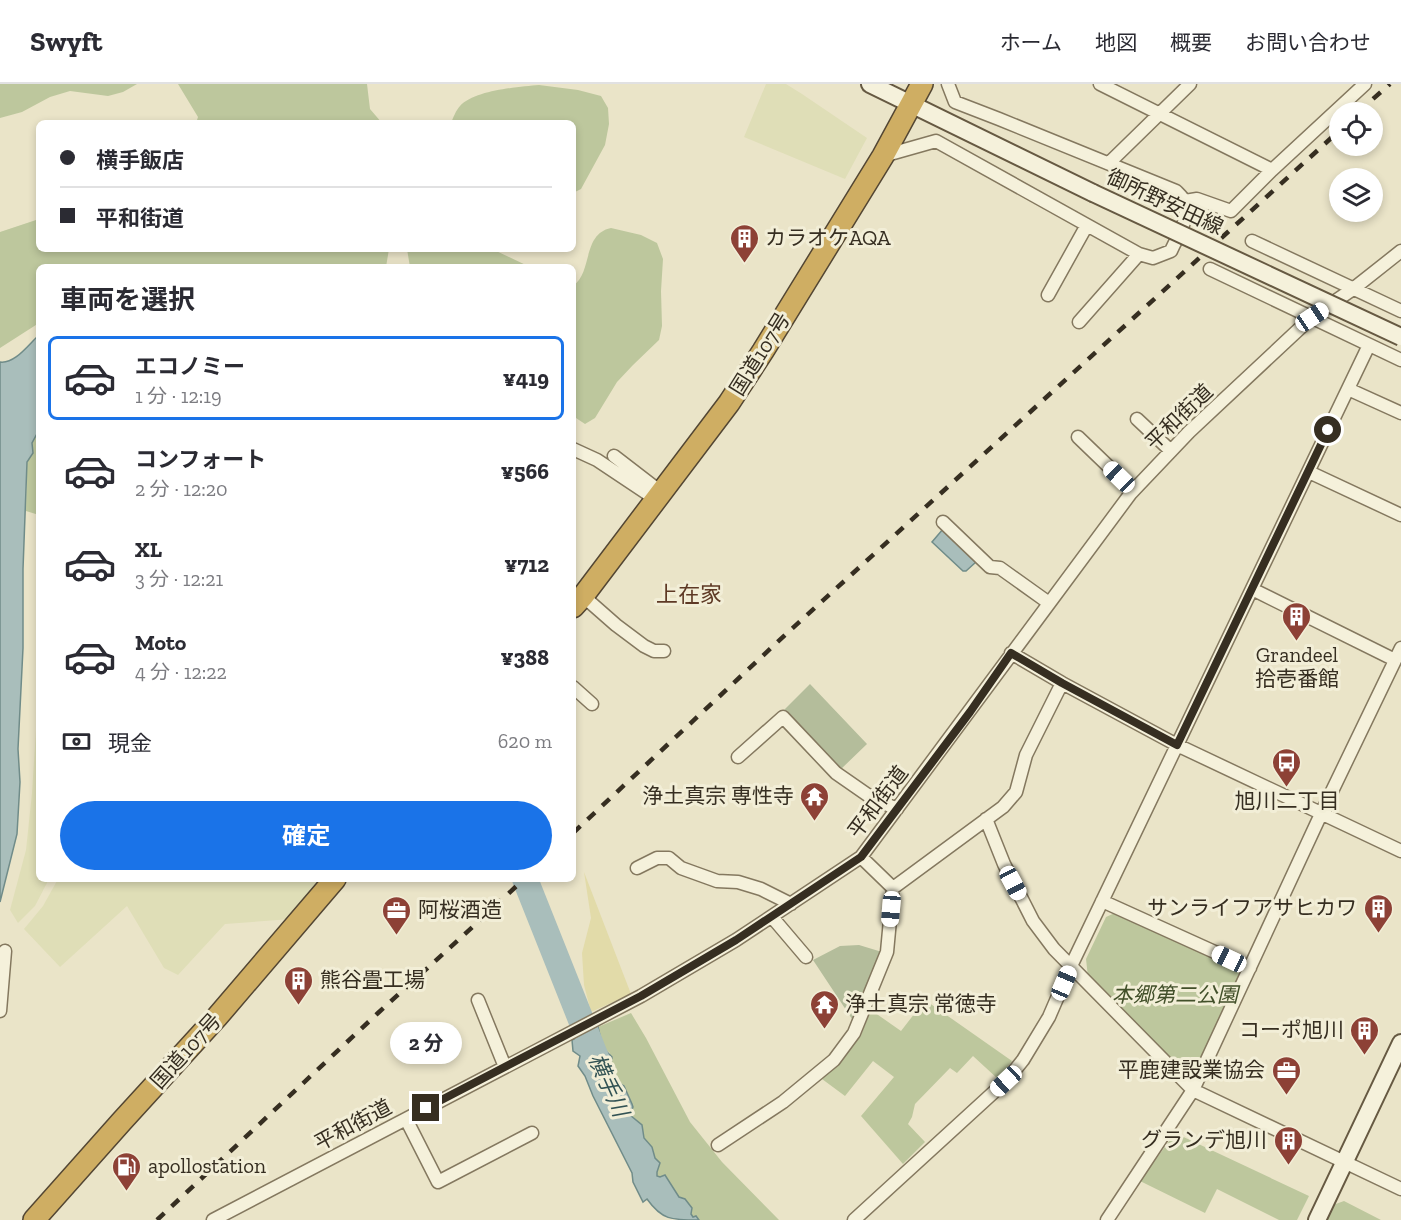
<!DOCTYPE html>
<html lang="ja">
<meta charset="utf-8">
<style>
body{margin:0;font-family:"Zilla Slab","Noto Sans JP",serif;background:#f7f7f7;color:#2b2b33;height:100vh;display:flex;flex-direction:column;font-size:22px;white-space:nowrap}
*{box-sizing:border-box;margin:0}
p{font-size:20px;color:#7c7c81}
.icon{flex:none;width:33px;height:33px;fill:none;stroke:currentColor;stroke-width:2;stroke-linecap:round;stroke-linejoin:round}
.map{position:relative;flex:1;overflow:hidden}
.sheet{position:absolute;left:36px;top:180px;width:540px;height:618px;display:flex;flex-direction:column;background:#fff;border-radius:9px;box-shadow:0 3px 9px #0003}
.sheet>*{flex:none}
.hud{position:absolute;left:36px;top:36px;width:540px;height:132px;border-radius:9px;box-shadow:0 3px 9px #0003;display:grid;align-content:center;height:132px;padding:0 24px;background:#fff}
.fabs{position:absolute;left:1329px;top:18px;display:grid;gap:12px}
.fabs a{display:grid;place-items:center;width:54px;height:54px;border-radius:50%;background:#fff;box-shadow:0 3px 9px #0003;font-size:30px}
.end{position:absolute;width:27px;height:27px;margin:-14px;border:8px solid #362e21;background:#fff;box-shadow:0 0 0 3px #fff}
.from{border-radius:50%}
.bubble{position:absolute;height:42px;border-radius:21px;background:#fff;box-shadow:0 3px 9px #0003;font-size:20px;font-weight:700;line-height:42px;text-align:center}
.car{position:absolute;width:18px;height:36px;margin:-18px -9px;border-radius:8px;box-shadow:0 0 4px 2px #0007;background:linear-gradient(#fff 24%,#345 0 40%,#fff 0 76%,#345 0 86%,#fff 0)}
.hud b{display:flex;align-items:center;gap:21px;height:57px;font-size:22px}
.hud b+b{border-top:2px solid #e1e1e2}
.hud i{width:15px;height:15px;background:#2b2b33}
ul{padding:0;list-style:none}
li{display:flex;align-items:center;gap:18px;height:84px;margin:0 12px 9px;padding:0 12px;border:3px solid transparent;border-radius:9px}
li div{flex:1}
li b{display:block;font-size:22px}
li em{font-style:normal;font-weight:700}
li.active{border-color:#1a73e8}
li>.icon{width:54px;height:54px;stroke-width:1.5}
h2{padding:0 24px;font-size:27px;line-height:72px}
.pay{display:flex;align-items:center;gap:15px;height:66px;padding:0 24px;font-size:22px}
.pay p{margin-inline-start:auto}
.button{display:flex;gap:12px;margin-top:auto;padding:12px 24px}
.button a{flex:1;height:69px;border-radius:36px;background:#1a73e8;color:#fff;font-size:24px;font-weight:700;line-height:69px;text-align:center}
header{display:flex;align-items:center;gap:36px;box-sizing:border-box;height:84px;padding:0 30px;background:#fff;border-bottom:2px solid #e1e1e2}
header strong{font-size:28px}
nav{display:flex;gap:33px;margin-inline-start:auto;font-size:21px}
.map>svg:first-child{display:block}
</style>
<header>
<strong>Swyft</strong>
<nav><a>ホーム</a><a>地図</a><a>概要</a><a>お問い合わせ</a></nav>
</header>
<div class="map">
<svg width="1401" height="1136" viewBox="0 0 1401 1136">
<rect width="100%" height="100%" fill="#eae4c8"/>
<!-- farmland -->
<path fill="#dfdeb7" d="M 766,0 L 786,0 L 802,10 L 867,54 L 845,95 L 744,53 Z
M 39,599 L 39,795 L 49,795 L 35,822 L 18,839 L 10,826 L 26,766 L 32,709 Z
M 58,795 L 325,795 L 291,835 L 225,840 L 178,891 L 164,884 L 127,822 L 60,883 L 24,845 L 43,822 Z"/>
<!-- green -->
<path fill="#bdc79d" d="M 0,0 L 137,0 L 123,8 L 108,12 L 70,7 L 50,13 L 22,28 L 0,34 Z
M 178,0 L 367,0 L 370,25 L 382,39 L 196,39 L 198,33 Z
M 539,1 L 578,6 L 601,12 L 608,24 L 609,40 L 605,61 L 581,105 L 573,109 L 573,39 L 451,39 C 453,34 456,26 460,22 C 475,6 518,3 539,1 Z
M 39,135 L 39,165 L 389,165 L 386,183 L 39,183 L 39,239 L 0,264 L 0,148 Z
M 611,144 L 641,151 L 657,159 L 663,175 L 661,207 L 662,242 L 659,256 L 633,281 L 617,298 L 595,334 L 585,340 L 573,332 L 573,202 C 593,188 582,150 611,144 Z
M 407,165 L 492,165 L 530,183 L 410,183 Z
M 39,346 L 39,431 L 26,427 L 27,378 L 33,369 L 32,359 Z
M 1117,828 L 1238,886 L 1240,894 L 1194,988 L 1183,989 L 1088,893 L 1086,875 L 1106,833 Z
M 925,916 L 1012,977 L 998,995 L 973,972 L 957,989 L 950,984 L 915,1020 L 912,1033 L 908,1040 L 925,1058 L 903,1080 L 861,1032 L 894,993 L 873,977 L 845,1012 L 822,995 L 840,978 L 861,951 L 871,926 L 901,947 Z
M 631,929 L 646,954 L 690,1038 L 722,1078 L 779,1136 L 699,1136 L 696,1132 L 693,1133 L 690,1130 L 685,1115 L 679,1114 C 674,1106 671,1098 665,1091 L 660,1094 L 657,1092 L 655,1074 L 652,1063 L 644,1054 L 642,1041 L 630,1030 L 633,1023 L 632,1020 L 624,1002 L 619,1000 L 611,980 L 610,969 L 603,964 L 598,943 Z
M 1175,1049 L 1309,1112 L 1297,1136 L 1279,1136 L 1217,1105 L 1205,1129 L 1140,1097 Z
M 1344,1117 L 1381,1136 L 1326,1136 L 1333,1121 Z"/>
<!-- sand -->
<path fill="#e2dba9" d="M 584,788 L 631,910 L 591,928 L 584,901 L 582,869 L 591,834 Z"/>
<!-- cemetery -->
<path fill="#b4bd9b" d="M 810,600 L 867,660 L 840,686 L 783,627 Z
M 859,861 L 882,868 L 852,935 L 813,876 L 840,862 Z"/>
<!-- water -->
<path fill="#a9bebb" stroke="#708c89" stroke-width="1.5" d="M 39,251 L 39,346 L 32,359 L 33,369 L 27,378 L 23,485 L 23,564 L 18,665 L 20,698 L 17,750 L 0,818 L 0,278 C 15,280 28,261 39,251 Z
M 943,445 L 976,476 L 976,478 L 966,487 L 963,487 L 932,458 Z
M 598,943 L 603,964 L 612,973 L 611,980 L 619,999 L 624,1002 L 632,1020 L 633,1023 L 630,1031 L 642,1041 L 644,1054 L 652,1063 L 655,1074 L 660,1079 L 657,1088 L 657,1092 L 660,1093 L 665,1091 L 679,1113 L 685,1115 L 692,1124 L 691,1130 L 693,1133 L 696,1132 L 699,1136 C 671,1136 662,1136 647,1115 L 643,1118 L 633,1098 L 632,1089 L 593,1012 L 585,992 L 578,982 L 580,972 L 573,967 L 572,956 Z"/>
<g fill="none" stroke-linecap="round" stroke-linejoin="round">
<!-- river -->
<path stroke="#a9bebb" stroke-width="26" d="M 525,795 L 599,981"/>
<defs>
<path id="street" d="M 1100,0 L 1272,86
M 883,72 L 936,57 L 1139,170 L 1153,174 L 1171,167 C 1177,153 1190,134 1185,119 C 1184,114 1179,110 1176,107 L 999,35 L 955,18 L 948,0
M 1109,79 L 1190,0
M 1185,117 L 1197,115 L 1231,127 L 1272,86 L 1365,0
M 1252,157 L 1401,227
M 1210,185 L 1401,276
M 1048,211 L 1087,141
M 1079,238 L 1139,170
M 1348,305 L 1401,329
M 1137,335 L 1171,367
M 1078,353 L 1133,406
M 573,365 L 597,376 L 657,416
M 614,372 L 662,409
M 1309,388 L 1401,431
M 943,438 L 990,483 L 1000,484 L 1049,519
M 1252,505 L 1395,576
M 583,512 L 616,541 L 644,562 L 654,567 L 664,567
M 1011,569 L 1062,599 L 1177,661 L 1401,767
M 573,603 L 592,620
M 738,673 L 783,633 L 836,689 L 872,714 L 897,725
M 986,735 L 1004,780 L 1033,837 L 1054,865 L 1193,1006 L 1401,1105
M 861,773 L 893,804
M 637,784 L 657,774 L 669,774 L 681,784 L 717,797 L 738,798 L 761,805 L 791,820
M 1102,817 L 1250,884
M 772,833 L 806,873
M 478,916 L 505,983
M 0,927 L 5,867
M 406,1035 L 438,1098 L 532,1049
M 718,1061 L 783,1018 L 834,976 L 854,949 L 887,868 L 893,804 L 1003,723 L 1016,708 L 1026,671 L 1062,599
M 213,1136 L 641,912 L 736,856 L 861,773 L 1131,409 L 1189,348 L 1312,233 L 1353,205 L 1401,167
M 854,1136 L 1006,997 L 1023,976 L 1049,933 L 1071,882 L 1369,261
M 1107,1136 L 1193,1006 L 1321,730 L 1401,564"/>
<path id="secondary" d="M 870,0 L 1093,109
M 1317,1136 L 1401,959"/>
<path id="highway" d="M 573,523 L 583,512 L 729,319 L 763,267 L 883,72 L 922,0
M 34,1136 L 122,1037 L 217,933 L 335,795"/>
</defs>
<!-- street casing -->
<use href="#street" stroke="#84785f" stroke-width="15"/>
<!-- secondary casing -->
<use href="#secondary" stroke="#665942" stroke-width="20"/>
<!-- highway casing -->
<use href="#highway" stroke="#534633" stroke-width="24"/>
<!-- street -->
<use href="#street" stroke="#f5f1db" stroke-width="12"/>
<!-- secondary -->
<use href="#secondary" stroke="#f5f1db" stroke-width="16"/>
<!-- highway -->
<use href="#highway" stroke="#cfae63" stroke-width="21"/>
<!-- rail -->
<path stroke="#362e21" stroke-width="4.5" stroke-dasharray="10 10" stroke-linecap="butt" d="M 1358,28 L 1390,0
M 573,749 L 785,551 L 1340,46
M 157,1136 L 378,929 L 477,839 L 524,795"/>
<defs>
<path id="secondary-bridge" d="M 1093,109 L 1401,253"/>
</defs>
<!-- secondary-bridge casing -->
<use href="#secondary-bridge" stroke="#665942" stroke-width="20" stroke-linecap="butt"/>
<!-- secondary-bridge -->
<use href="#secondary-bridge" stroke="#f5f1db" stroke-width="16"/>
</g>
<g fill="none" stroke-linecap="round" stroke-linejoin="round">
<!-- route -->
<path stroke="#362e21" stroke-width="8" d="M 426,1024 L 641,912 L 736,856 L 861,773 L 970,628 L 1011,569 L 1062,599 L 1177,661 L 1328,346"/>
</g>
<!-- icons -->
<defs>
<symbol id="building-pin" viewBox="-11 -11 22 30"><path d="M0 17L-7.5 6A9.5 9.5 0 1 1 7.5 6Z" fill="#8d4136" stroke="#f2eed7"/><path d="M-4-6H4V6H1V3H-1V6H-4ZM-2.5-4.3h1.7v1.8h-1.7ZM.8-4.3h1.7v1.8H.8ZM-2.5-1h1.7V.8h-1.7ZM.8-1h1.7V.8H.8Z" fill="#fff"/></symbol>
<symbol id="bus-pin" viewBox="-11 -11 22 30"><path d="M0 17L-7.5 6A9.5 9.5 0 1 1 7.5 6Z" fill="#8d4136" stroke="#f2eed7"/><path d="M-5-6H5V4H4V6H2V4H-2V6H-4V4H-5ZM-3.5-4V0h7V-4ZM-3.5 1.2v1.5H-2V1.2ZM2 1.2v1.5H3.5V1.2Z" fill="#fff"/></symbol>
<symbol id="temple-pin" viewBox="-11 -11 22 30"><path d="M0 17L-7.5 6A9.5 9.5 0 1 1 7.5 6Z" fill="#8d4136" stroke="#f2eed7"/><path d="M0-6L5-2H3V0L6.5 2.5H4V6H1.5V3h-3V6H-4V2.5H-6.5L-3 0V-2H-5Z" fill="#fff"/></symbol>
<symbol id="office-pin" viewBox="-11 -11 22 30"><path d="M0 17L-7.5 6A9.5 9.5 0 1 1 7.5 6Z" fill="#8d4136" stroke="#f2eed7"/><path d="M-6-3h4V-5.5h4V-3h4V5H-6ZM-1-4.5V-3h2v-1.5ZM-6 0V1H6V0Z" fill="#fff"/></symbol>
<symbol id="fuel-pin" viewBox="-11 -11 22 30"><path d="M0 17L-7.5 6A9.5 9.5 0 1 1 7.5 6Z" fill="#8d4136" stroke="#f2eed7"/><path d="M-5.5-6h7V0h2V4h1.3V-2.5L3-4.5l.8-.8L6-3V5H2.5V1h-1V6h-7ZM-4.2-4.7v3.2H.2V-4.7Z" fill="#fff"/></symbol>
</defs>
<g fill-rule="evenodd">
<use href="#building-pin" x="728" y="138" width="33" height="45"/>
<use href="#building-pin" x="1280" y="516" width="33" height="45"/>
<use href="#bus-pin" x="1270" y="662" width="33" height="45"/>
<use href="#temple-pin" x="798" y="696" width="33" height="45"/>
<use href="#building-pin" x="1362" y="808" width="33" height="45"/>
<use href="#office-pin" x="380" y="810" width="33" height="45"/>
<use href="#building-pin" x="282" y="880" width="33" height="45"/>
<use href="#temple-pin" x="808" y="904" width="33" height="45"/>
<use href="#building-pin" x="1348" y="930" width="33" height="45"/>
<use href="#office-pin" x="1270" y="970" width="33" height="45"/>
<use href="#building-pin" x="1272" y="1040" width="33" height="45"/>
<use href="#fuel-pin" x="110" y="1066" width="33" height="45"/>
</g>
<g text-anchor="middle" stroke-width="6" stroke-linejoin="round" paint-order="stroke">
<!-- street labels -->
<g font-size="21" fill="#362e21" stroke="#f2eed7">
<text transform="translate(1165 118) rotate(25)" y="7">御所野安田線</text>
<text transform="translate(760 270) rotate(-58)" y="7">国道107号</text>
<text transform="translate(1179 333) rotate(-44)" y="7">平和街道</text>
<text transform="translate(878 718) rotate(-53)" y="7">平和街道</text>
<text transform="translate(186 967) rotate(-48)" y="7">国道107号</text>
<text transform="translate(353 1041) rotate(-28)" y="7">平和街道</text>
</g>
<!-- poi labels -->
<g font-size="21" fill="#362e21" stroke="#f2eed7" text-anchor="start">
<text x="765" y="161">カラオケAQA</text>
<text x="1297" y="578" text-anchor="middle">Grandeel<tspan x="1297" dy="24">拾壱番館</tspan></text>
<text x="794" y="719" text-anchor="end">浄土真宗 専性寺</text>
<text x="1287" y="724" text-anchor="middle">旭川二丁目</text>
<text x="1357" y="831" text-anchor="end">サンライフアサヒカワ</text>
<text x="418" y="833">阿桜酒造</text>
<text x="320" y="903">熊谷畳工場</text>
<text x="845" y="927">浄土真宗 常徳寺</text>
<text x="1344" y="953" text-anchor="end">コーポ旭川</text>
<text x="1265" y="993" text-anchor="end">平鹿建設業協会</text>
<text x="1267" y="1063" text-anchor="end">グランデ旭川</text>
<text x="148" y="1089">apollostation</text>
</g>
<!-- park labels -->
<g font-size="21" font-style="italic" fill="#42502a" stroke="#f2eed7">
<text x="1175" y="918">本郷第二公園</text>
</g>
<!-- neighbourhood labels -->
<g font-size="22" fill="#5e3925" stroke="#f2eed7">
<text x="689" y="518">上在家</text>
</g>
<!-- water labels -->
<g font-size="22" font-style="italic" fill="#325254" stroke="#f2eed7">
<text transform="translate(609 1001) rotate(66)" y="8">横手川</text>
</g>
</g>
</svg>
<div class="fabs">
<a><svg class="icon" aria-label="locate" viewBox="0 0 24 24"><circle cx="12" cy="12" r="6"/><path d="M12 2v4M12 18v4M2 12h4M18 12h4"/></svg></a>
<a><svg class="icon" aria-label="layers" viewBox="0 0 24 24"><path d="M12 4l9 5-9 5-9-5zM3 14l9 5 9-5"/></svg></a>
</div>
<i class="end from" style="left:1328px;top:346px"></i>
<i class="end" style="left:426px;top:1024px"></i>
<div class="bubble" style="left:390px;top:938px;width:72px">2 分</div>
<i class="car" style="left:1312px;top:233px;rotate:56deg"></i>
<i class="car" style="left:1119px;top:393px;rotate:314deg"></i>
<i class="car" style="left:1013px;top:799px;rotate:152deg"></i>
<i class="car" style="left:891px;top:825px;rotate:185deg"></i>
<i class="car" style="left:1229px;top:875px;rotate:295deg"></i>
<i class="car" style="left:1064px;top:899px;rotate:23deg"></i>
<i class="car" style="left:1006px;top:997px;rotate:227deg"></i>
<div class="hud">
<b><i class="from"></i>横手飯店</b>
<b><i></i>平和街道</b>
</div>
<section class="sheet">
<h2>車両を選択</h2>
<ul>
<li class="active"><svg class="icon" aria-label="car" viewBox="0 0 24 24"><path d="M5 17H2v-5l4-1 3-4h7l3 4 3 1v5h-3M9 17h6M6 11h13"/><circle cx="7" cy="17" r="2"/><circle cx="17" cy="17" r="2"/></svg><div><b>エコノミー</b><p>1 分 · 12:19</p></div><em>¥419</em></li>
<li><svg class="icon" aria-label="car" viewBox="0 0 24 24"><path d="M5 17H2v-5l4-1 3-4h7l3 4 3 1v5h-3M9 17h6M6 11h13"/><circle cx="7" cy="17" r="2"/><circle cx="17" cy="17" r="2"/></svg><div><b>コンフォート</b><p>2 分 · 12:20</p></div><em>¥566</em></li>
<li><svg class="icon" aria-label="car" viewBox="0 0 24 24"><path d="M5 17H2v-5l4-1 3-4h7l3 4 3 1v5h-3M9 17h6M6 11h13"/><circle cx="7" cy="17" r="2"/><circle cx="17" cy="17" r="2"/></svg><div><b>XL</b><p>3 分 · 12:21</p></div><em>¥712</em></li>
<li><svg class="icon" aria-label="car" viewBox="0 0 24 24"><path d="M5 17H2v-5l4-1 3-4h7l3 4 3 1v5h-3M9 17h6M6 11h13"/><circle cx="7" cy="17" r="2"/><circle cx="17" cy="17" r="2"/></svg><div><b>Moto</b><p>4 分 · 12:22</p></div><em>¥388</em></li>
</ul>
<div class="pay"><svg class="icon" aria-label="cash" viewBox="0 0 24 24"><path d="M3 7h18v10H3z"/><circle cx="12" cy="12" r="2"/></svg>現金<p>620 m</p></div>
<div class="button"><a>確定</a></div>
</section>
</div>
